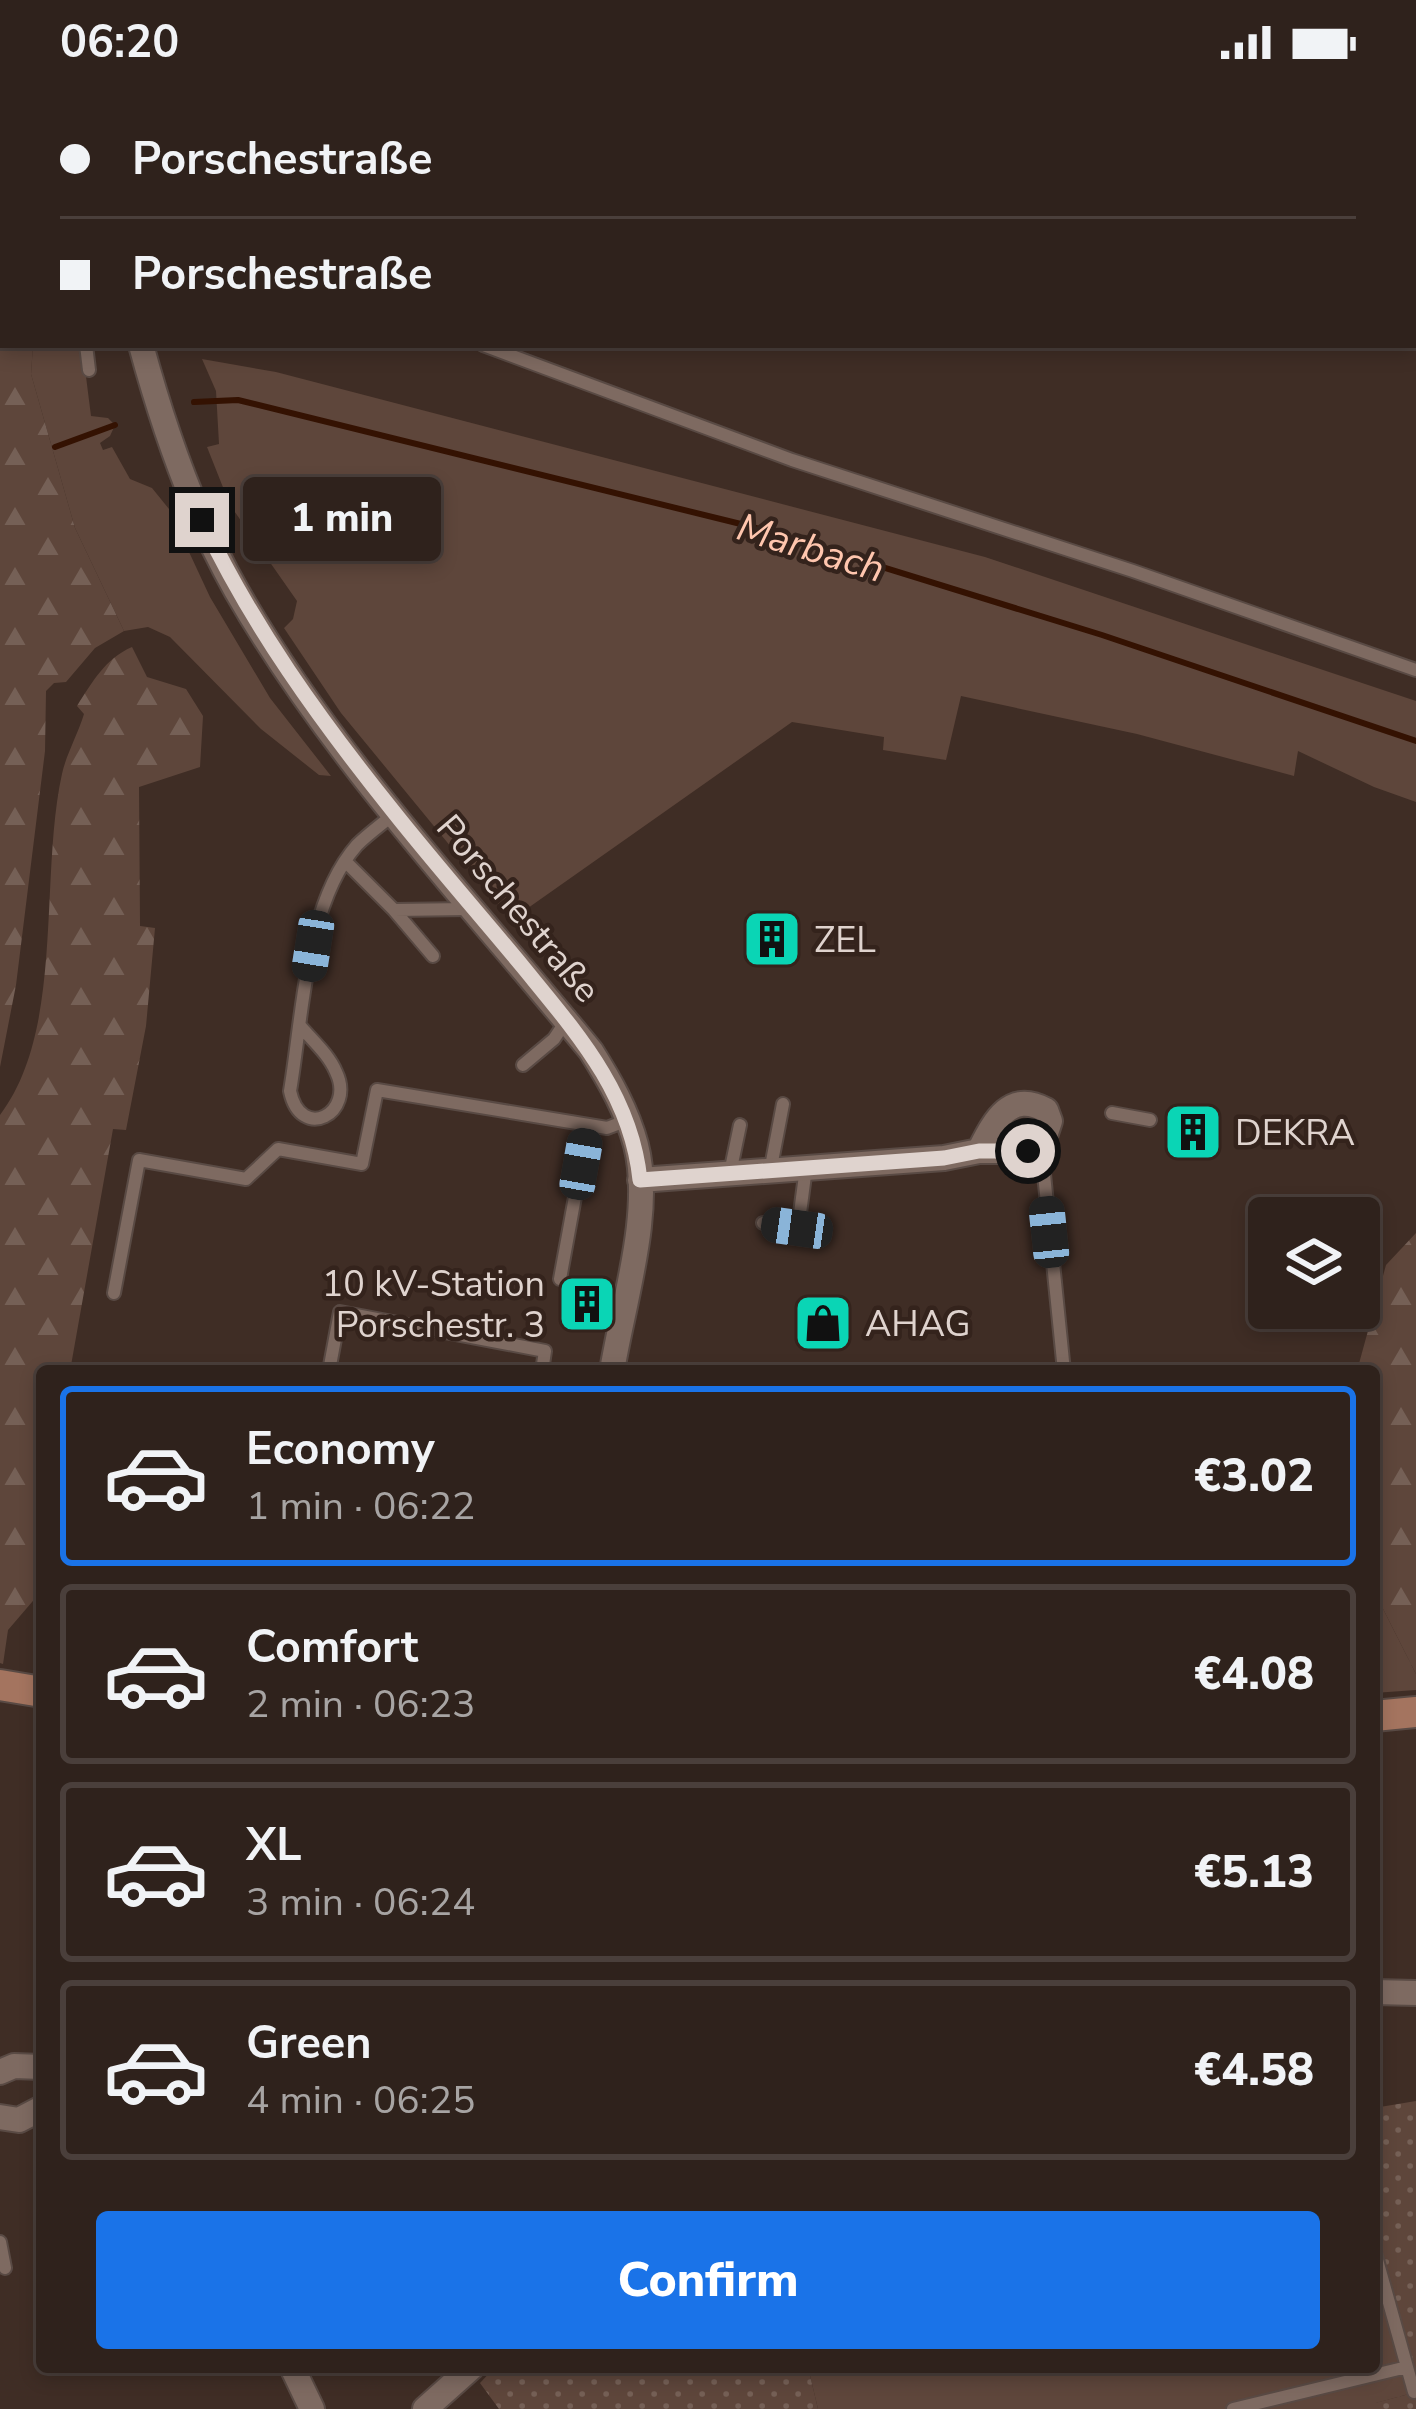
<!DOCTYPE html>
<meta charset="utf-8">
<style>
body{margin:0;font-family:"Nunito Sans",sans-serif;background:#3b2f29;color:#f1f3f6;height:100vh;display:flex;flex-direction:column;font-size:45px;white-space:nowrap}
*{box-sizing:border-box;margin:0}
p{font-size:39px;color:#a7a4a3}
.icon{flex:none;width:66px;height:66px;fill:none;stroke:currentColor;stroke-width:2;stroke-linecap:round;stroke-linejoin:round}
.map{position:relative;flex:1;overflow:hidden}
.panel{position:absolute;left:36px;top:1281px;width:1344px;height:1008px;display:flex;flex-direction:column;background:#2f221c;border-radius:12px;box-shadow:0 6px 18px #0003,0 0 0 3px #4a3f3b}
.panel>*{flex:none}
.guide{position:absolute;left:0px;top:0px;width:1416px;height:264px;box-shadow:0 6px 18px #0003,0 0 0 3px #4a3f3b;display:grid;align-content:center;height:264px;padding:0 60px;background:#2f221c}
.buttons{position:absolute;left:1248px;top:1113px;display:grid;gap:24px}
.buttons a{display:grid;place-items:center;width:132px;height:132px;border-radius:12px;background:#2f221c;box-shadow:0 6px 18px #0003,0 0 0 3px #4a3f3b;font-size:60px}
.end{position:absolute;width:54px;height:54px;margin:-27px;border:15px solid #dfd3ce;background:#111;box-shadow:0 0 0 6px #111}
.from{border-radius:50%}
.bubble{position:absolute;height:84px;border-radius:12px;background:#2f221c;box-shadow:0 6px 18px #0003,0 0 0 3px #4a3f3b;font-size:39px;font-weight:800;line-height:84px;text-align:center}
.car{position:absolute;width:36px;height:72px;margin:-36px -18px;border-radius:15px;box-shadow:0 0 9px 3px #0007;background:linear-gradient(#222 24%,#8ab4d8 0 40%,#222 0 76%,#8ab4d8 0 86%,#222 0)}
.guide b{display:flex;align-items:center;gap:42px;height:114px;font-size:45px}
.guide b+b{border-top:3px solid #4a3f3b}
.guide i{width:30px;height:30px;background:#f1f3f6}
ul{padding:21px 0 0;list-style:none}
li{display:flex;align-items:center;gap:36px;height:180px;margin:0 24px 18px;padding:0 36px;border:6px solid #4a3f3b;border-radius:12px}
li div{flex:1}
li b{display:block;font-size:45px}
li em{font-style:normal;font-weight:800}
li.active{border-color:#1a73e8}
li>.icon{width:108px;height:108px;stroke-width:1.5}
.action{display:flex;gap:24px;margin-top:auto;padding:24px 60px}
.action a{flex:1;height:138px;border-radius:12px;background:#1a73e8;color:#fff;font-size:48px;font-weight:800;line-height:138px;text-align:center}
.status{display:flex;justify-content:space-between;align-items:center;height:84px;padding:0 60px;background:#2f221c;direction:ltr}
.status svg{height:33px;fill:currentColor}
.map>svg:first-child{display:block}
</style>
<div class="status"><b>06:20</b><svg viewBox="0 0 49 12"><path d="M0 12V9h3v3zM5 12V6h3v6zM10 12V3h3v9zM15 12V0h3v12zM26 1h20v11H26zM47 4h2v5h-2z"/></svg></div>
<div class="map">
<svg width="1416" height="2325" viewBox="0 0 1416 2325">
<defs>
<pattern id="forest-firs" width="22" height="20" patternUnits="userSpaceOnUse" patternTransform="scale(3)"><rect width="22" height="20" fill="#5e463b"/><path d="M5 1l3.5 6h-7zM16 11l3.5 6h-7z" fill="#756056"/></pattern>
<pattern id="park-dots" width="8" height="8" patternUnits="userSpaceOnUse" patternTransform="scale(3)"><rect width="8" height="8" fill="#5e463b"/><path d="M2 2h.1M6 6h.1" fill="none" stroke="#756056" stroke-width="1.8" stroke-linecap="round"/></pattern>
</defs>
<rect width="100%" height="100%" fill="#3f2d25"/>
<!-- green -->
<path fill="#5e463b" d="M 33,261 L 82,261 L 91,332 L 108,334 L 115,341 L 110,352 L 100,359 L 103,366 L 112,363 L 130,395 L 152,404 L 169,425 L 210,513 L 270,614 L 331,692 L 319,691 L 261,645 L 170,553 L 148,543 L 124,547 L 75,444 L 31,290 Z
M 202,275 L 276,288 L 985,473 L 1416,617 L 1416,718 L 1374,703 L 1298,667 L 1294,692 L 1137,650 L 961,612 L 946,676 L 883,666 L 884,653 L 792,638 L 511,836 L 341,629 L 284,544 L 293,535 L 297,517 L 230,421 L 207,363 L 219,360 L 216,307 Z
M 1374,1507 L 1416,1590 L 1416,1606 L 1374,1609 Z
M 1374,2186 L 1409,2310 L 1376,2319 L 1375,2325 L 818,2325 L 808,2283 L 1374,2283 Z"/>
<!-- forest -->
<path fill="url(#forest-firs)" d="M 0,0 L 73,0 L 3,3 L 3,261 L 33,261 L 31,290 L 75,444 L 124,547 L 95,564 L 66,598 L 54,599 L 46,607 L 45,667 L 16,901 L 0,983 Z
M 132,563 L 147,593 L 186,605 L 203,632 L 200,683 L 139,703 L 140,842 L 155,844 L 146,942 L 126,1046 L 113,1045 L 70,1287 L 42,1287 L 42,1494 L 38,1511 L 8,1546 L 3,1580 L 0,1579 L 0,1031 C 65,945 39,794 62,690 C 66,671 78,650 84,630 L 77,622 C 93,597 105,575 132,563 Z
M 1416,1149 L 1416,1590 L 1374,1507 L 1374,1287 L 1357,1287 L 1386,1181 Z"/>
<!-- park -->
<path fill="url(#park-dots)" d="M 1416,2017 L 1416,2325 L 1375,2325 L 1375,2319 L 1409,2310 L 1374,2186 L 1374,2024 Z
M 495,2283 L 808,2283 L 818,2325 L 499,2325 L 480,2299 Z"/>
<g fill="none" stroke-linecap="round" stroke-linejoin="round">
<!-- stream -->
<path stroke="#341202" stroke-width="6" d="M 194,318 L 238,316 L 753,443 L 1102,551 L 1416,657
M 55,363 L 115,341"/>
<defs>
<path id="lane" d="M 187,3 L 187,0
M 568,3 L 569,0
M 86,261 L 89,286
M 483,261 L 792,376 L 1133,487 L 1416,586
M 346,778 L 394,826
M 433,872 L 394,826 L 468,825
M 301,943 C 313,957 329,971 336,988 C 356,1029 301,1059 290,1007 C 303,931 305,820 357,761 C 368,750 382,740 394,730
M 523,981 L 554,955 L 566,937
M 1112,1029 L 1150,1036
M 1037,1065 L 1044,1090 L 1064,1287
M 770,1088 L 783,1020
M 730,1089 L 740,1041
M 763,1139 L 798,1144 L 806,1084
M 560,1195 L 588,1042
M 114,1209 L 139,1076 L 246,1095 L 278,1065 L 362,1080 L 377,1006 L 607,1044 L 628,1036
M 329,1287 L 340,1228 L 545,1267 L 542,1287
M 0,2158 L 5,2184
M 1374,2165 L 1414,2308
M 1233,2325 L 1407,2283"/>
<path id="street" d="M 141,261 C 164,346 193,430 236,506 C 331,672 471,820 591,967 C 610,997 627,1027 636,1061 C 653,1128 623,1219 612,1287
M 640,1096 L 944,1074 L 979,1067 L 1028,1067 L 1042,1061 L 1050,1037 L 1046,1026 C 1009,1006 994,1038 979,1067
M 1374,1908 L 1416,1909
M 0,1988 L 14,1982 L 42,1983
M 0,2033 L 19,2036 L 42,2024
M 292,2283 L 312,2325
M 425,2325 L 472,2283"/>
<path id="secondary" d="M 0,1601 L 42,1608
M 1374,1632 L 1416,1628"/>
</defs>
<!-- lane casing -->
<use href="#lane" stroke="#594a44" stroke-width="16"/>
<!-- street casing -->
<use href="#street" stroke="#594a44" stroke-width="28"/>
<!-- secondary casing -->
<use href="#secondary" stroke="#594a44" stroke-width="34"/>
<!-- lane -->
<use href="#lane" stroke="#7e6a61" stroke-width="12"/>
<!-- street -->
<use href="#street" stroke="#7e6a61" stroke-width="24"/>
<!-- secondary -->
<use href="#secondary" stroke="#a4745f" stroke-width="30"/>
</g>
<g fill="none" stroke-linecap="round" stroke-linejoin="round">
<!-- route -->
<path stroke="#dfd3ce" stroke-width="15" d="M 202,436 C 252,542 320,636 393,727 C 435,780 480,831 523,883 C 576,948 631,1009 640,1096 L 944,1074 L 979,1067 L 1028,1067"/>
</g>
<!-- icons -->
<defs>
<symbol id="building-square" viewBox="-11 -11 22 22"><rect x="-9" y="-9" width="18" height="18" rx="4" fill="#0ad5b5" stroke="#34231c"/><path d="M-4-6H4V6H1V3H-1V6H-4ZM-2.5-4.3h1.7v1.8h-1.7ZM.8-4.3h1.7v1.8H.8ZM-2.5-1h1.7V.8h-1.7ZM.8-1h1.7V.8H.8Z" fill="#111"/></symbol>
<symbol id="shop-square" viewBox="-11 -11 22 22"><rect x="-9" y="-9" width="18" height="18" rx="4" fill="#0ad5b5" stroke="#34231c"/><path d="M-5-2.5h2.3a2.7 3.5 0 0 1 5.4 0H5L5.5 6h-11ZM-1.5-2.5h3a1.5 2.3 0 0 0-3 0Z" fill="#111"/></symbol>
</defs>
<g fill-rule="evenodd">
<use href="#building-square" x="739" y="822" width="66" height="66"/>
<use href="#building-square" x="1160" y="1015" width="66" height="66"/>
<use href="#building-square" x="554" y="1187" width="66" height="66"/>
<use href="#shop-square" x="790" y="1206" width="66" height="66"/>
</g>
<g text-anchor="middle" stroke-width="9" stroke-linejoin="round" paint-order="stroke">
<!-- street labels -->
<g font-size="36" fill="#dfd3ce" stroke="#34231c">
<text transform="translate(519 824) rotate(50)" y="13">Porschestraße</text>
</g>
<!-- poi labels -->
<g font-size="36" fill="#dfd3ce" stroke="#34231c" text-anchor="start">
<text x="814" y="868">ZEL</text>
<text x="1235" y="1061">DEKRA</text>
<text x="545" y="1212" text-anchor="end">10 kV-Station<tspan x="545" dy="41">Porschestr. 3</tspan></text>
<text x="865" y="1252">AHAG</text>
</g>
<!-- water labels -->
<g font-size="39" font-style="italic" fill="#ffc6ae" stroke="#34231c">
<text transform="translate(811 463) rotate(17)" y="14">Marbach</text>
</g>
</g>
</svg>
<div class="buttons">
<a><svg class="icon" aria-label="layers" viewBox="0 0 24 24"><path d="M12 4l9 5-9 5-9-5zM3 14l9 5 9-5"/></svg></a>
</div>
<i class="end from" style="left:1028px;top:1067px"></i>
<i class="end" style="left:202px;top:436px"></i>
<div class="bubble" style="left:243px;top:393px;width:198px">1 min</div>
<i class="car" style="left:313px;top:862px;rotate:189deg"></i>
<i class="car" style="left:581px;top:1080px;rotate:10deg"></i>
<i class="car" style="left:797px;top:1144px;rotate:278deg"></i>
<i class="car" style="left:1049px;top:1148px;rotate:354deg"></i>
<div class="guide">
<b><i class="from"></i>Porschestraße</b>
<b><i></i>Porschestraße</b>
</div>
<section class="panel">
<ul>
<li class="active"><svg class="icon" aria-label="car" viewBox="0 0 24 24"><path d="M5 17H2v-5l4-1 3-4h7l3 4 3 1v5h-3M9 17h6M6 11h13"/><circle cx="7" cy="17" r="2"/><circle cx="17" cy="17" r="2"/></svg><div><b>Economy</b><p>1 min · 06:22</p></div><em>€3.02</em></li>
<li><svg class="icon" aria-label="car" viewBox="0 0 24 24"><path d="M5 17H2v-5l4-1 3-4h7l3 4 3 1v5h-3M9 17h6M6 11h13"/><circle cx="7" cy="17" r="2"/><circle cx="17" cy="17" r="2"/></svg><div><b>Comfort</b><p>2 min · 06:23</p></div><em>€4.08</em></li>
<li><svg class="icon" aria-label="car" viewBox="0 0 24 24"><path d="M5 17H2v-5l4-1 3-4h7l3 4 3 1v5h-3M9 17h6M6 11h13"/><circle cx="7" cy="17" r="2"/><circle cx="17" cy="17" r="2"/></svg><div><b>XL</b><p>3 min · 06:24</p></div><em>€5.13</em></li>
<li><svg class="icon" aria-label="car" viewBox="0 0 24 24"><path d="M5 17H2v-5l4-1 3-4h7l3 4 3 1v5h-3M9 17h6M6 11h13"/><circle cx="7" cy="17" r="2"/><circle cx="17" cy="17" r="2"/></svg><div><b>Green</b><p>4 min · 06:25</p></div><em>€4.58</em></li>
</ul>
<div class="action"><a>Confirm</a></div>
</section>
</div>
